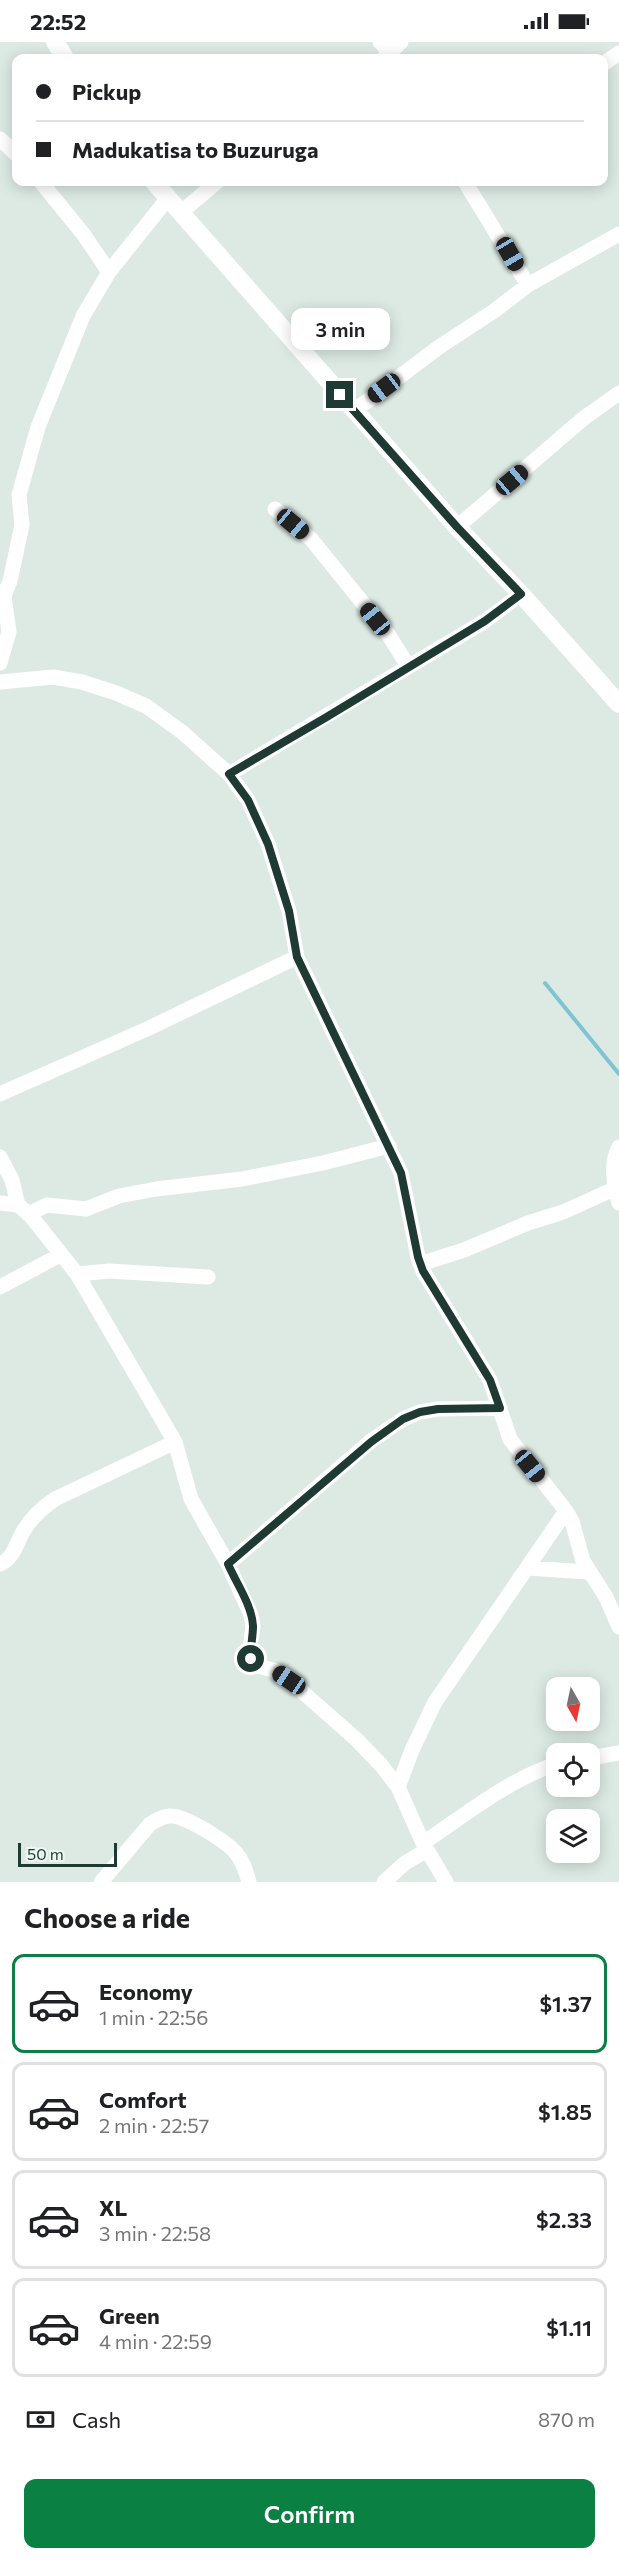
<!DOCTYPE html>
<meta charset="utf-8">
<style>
body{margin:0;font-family:Commissioner,sans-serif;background:#f2f2f2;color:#202124;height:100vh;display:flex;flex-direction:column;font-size:22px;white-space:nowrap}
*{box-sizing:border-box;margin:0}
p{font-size:20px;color:#757577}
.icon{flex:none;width:33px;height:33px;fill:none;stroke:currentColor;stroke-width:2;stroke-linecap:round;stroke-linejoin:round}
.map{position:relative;height:1840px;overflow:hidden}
.drawer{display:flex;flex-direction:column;background:#fff;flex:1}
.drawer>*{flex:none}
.top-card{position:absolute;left:12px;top:12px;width:596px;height:132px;border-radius:12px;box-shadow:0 3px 15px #0003;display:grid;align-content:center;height:132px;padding:0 24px;background:#fff}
.needle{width:39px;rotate:171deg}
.tools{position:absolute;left:546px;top:1635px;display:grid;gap:12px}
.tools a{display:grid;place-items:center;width:54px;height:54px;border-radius:12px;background:#fff;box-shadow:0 3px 15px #0003;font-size:30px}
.scale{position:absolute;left:18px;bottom:15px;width:99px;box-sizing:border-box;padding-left:6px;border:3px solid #1e3a33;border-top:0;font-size:16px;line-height:21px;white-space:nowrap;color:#1e3a33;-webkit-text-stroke:4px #edf7f2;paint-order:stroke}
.end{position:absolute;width:27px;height:27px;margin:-14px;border:8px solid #1e3a33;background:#fff;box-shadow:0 0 0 3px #fff}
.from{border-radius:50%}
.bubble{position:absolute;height:42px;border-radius:12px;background:#fff;box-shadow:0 3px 15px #0003;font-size:20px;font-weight:600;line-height:42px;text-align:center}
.car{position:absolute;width:18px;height:36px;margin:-18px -9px;border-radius:8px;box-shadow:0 0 4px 2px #0007;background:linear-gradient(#222 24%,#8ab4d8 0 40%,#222 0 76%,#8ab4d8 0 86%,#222 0)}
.top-card b{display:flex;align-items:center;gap:21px;height:57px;font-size:22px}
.top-card b+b{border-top:2px solid #e0e0e0}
.top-card i{width:15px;height:15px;background:#202124}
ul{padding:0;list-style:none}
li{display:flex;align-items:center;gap:18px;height:99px;margin:0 12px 9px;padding:0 12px;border:3px solid #e0e0e0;border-radius:12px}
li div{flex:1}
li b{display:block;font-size:22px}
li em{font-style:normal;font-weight:600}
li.on{border-color:#0b8043}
li>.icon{width:54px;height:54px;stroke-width:1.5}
h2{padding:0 24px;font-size:27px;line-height:72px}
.pay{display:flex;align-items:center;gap:15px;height:66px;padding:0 24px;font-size:22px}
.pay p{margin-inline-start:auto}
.button{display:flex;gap:12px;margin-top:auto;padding:12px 24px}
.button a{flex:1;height:69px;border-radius:12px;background:#0b8043;color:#fff;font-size:24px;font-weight:600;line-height:69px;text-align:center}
.status{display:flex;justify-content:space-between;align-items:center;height:42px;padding:0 30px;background:#fff;direction:ltr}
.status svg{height:16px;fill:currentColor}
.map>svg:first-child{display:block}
</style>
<div class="status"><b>22:52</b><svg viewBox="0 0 49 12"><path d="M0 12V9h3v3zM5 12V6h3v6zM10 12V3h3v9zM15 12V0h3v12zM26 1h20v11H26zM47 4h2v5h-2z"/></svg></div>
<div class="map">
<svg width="619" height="1840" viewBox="0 0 619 1840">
<rect width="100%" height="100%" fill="#ddeae4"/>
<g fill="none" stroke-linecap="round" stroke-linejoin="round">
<!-- stream -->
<path stroke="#80c4d3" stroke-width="4" d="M 545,941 L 619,1032"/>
<!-- street -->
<path stroke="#fff" stroke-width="15" d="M 380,0 L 390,11
M 384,16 L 401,0
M 603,22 L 619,11
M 0,97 L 16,112
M 41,140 L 84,193 L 109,230
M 465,140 L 528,243
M 180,171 L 217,140
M 354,369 L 439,305 L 494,269 L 528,243 L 619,192
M 275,467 L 311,497 L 388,592 L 408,624
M 457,485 L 584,376 L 619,351
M 0,621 L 9,590 L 4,554 L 10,539 L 22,483 L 19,453 L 38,385 L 83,274 L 109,230 L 168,156
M 0,640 L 53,635 L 82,640 L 116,651 L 146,664 L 182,690 L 229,732 L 248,758 L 268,802 L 289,869 L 297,915 L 401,1131 L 418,1215 L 423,1229 L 490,1338 L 510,1397 L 566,1469 L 572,1479 L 583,1519 L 606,1555 L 619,1585
M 229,732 L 485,579 L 521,552
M 0,1052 L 147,987 L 297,915
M 619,1105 C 610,1121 614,1144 619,1161
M 0,1115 L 12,1138 L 18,1163
M 0,1161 L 18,1163 L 30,1173 L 77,1232 L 175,1400 L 191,1457 L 228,1522 L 251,1573 L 253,1584 L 250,1606 L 251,1617 L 255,1623 L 276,1629 L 289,1638 L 357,1698 L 381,1723 L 398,1745 L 423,1801 L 446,1840
M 28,1172 L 47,1163 L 86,1167 L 119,1154 L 156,1147 L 242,1137 L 323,1121 L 389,1104
M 420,1222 L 464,1208 L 528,1181 L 563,1170 L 614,1147
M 77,1232 L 109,1229 L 208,1235
M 0,1245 L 60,1213
M 0,1522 C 14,1517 17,1499 24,1488 C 32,1475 42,1466 55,1457 L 175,1400
M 228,1522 L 371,1399 L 403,1377 L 420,1370 L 438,1367 L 500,1366
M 528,1526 L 587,1530
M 590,1716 L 619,1711
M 398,1745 L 412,1708 L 435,1660 L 566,1469
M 423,1801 C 465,1773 508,1738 556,1722
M 101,1840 L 150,1782 C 156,1778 164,1773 172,1774 C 187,1775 226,1799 236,1811 C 243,1819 246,1829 249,1840
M 384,1840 L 405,1821 L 427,1808"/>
<!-- secondary -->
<path stroke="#fff" stroke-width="18" d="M 55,0 L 65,16
M 154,140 L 457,485 L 521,552 L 619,662"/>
</g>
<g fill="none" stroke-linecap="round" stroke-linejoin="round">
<!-- route -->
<path stroke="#1e3a33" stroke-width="8" d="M 251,1617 C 250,1605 253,1595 253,1584 C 252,1563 236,1541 228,1522 L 371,1400 L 403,1377 L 420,1370 L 438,1367 L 500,1366 L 490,1338 L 423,1229 L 418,1215 L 401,1131 L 297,915 L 289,869 L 268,802 L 248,758 L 229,732 L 325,676 L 485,579 L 521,552 L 457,485 L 340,353"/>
</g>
</svg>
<div class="tools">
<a><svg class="needle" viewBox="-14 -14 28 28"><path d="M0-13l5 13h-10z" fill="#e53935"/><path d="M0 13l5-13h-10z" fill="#757577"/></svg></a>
<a><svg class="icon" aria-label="locate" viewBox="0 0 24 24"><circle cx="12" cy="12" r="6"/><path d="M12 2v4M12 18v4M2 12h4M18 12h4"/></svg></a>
<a><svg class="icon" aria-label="layers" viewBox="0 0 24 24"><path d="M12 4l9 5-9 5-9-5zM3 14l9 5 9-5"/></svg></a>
</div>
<div class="scale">50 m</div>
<i class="end from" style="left:251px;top:1617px"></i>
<i class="end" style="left:340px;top:353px"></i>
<div class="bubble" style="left:291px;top:266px;width:99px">3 min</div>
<i class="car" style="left:510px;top:212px;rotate:150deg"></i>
<i class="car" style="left:384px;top:346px;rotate:233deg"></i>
<i class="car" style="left:512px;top:438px;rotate:50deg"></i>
<i class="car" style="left:293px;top:482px;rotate:130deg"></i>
<i class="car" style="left:375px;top:577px;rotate:321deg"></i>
<i class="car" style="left:530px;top:1424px;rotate:141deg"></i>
<i class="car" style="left:289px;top:1638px;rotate:304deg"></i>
<div class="top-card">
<b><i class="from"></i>Pickup</b>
<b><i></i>Madukatisa to Buzuruga</b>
</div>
</div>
<section class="drawer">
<h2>Choose a ride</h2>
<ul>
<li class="on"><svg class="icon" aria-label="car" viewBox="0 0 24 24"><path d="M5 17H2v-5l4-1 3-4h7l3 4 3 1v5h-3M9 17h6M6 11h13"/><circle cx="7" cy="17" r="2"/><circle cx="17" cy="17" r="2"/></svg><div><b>Economy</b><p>1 min · 22:56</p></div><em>$1.37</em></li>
<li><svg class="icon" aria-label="car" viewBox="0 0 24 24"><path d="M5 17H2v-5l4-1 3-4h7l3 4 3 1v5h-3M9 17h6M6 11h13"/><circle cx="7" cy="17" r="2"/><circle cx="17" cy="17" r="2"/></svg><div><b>Comfort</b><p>2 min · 22:57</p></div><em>$1.85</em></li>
<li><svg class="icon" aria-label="car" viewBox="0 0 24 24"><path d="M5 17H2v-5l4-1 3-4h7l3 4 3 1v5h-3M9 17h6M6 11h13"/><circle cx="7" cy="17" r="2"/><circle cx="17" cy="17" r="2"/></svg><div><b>XL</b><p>3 min · 22:58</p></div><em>$2.33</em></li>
<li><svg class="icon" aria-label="car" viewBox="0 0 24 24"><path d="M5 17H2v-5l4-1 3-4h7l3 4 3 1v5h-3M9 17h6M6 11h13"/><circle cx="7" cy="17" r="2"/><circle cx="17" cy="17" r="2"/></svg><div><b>Green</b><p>4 min · 22:59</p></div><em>$1.11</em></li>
</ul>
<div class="pay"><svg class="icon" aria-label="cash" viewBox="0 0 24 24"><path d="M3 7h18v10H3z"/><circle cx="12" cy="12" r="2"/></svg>Cash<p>870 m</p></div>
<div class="button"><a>Confirm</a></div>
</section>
